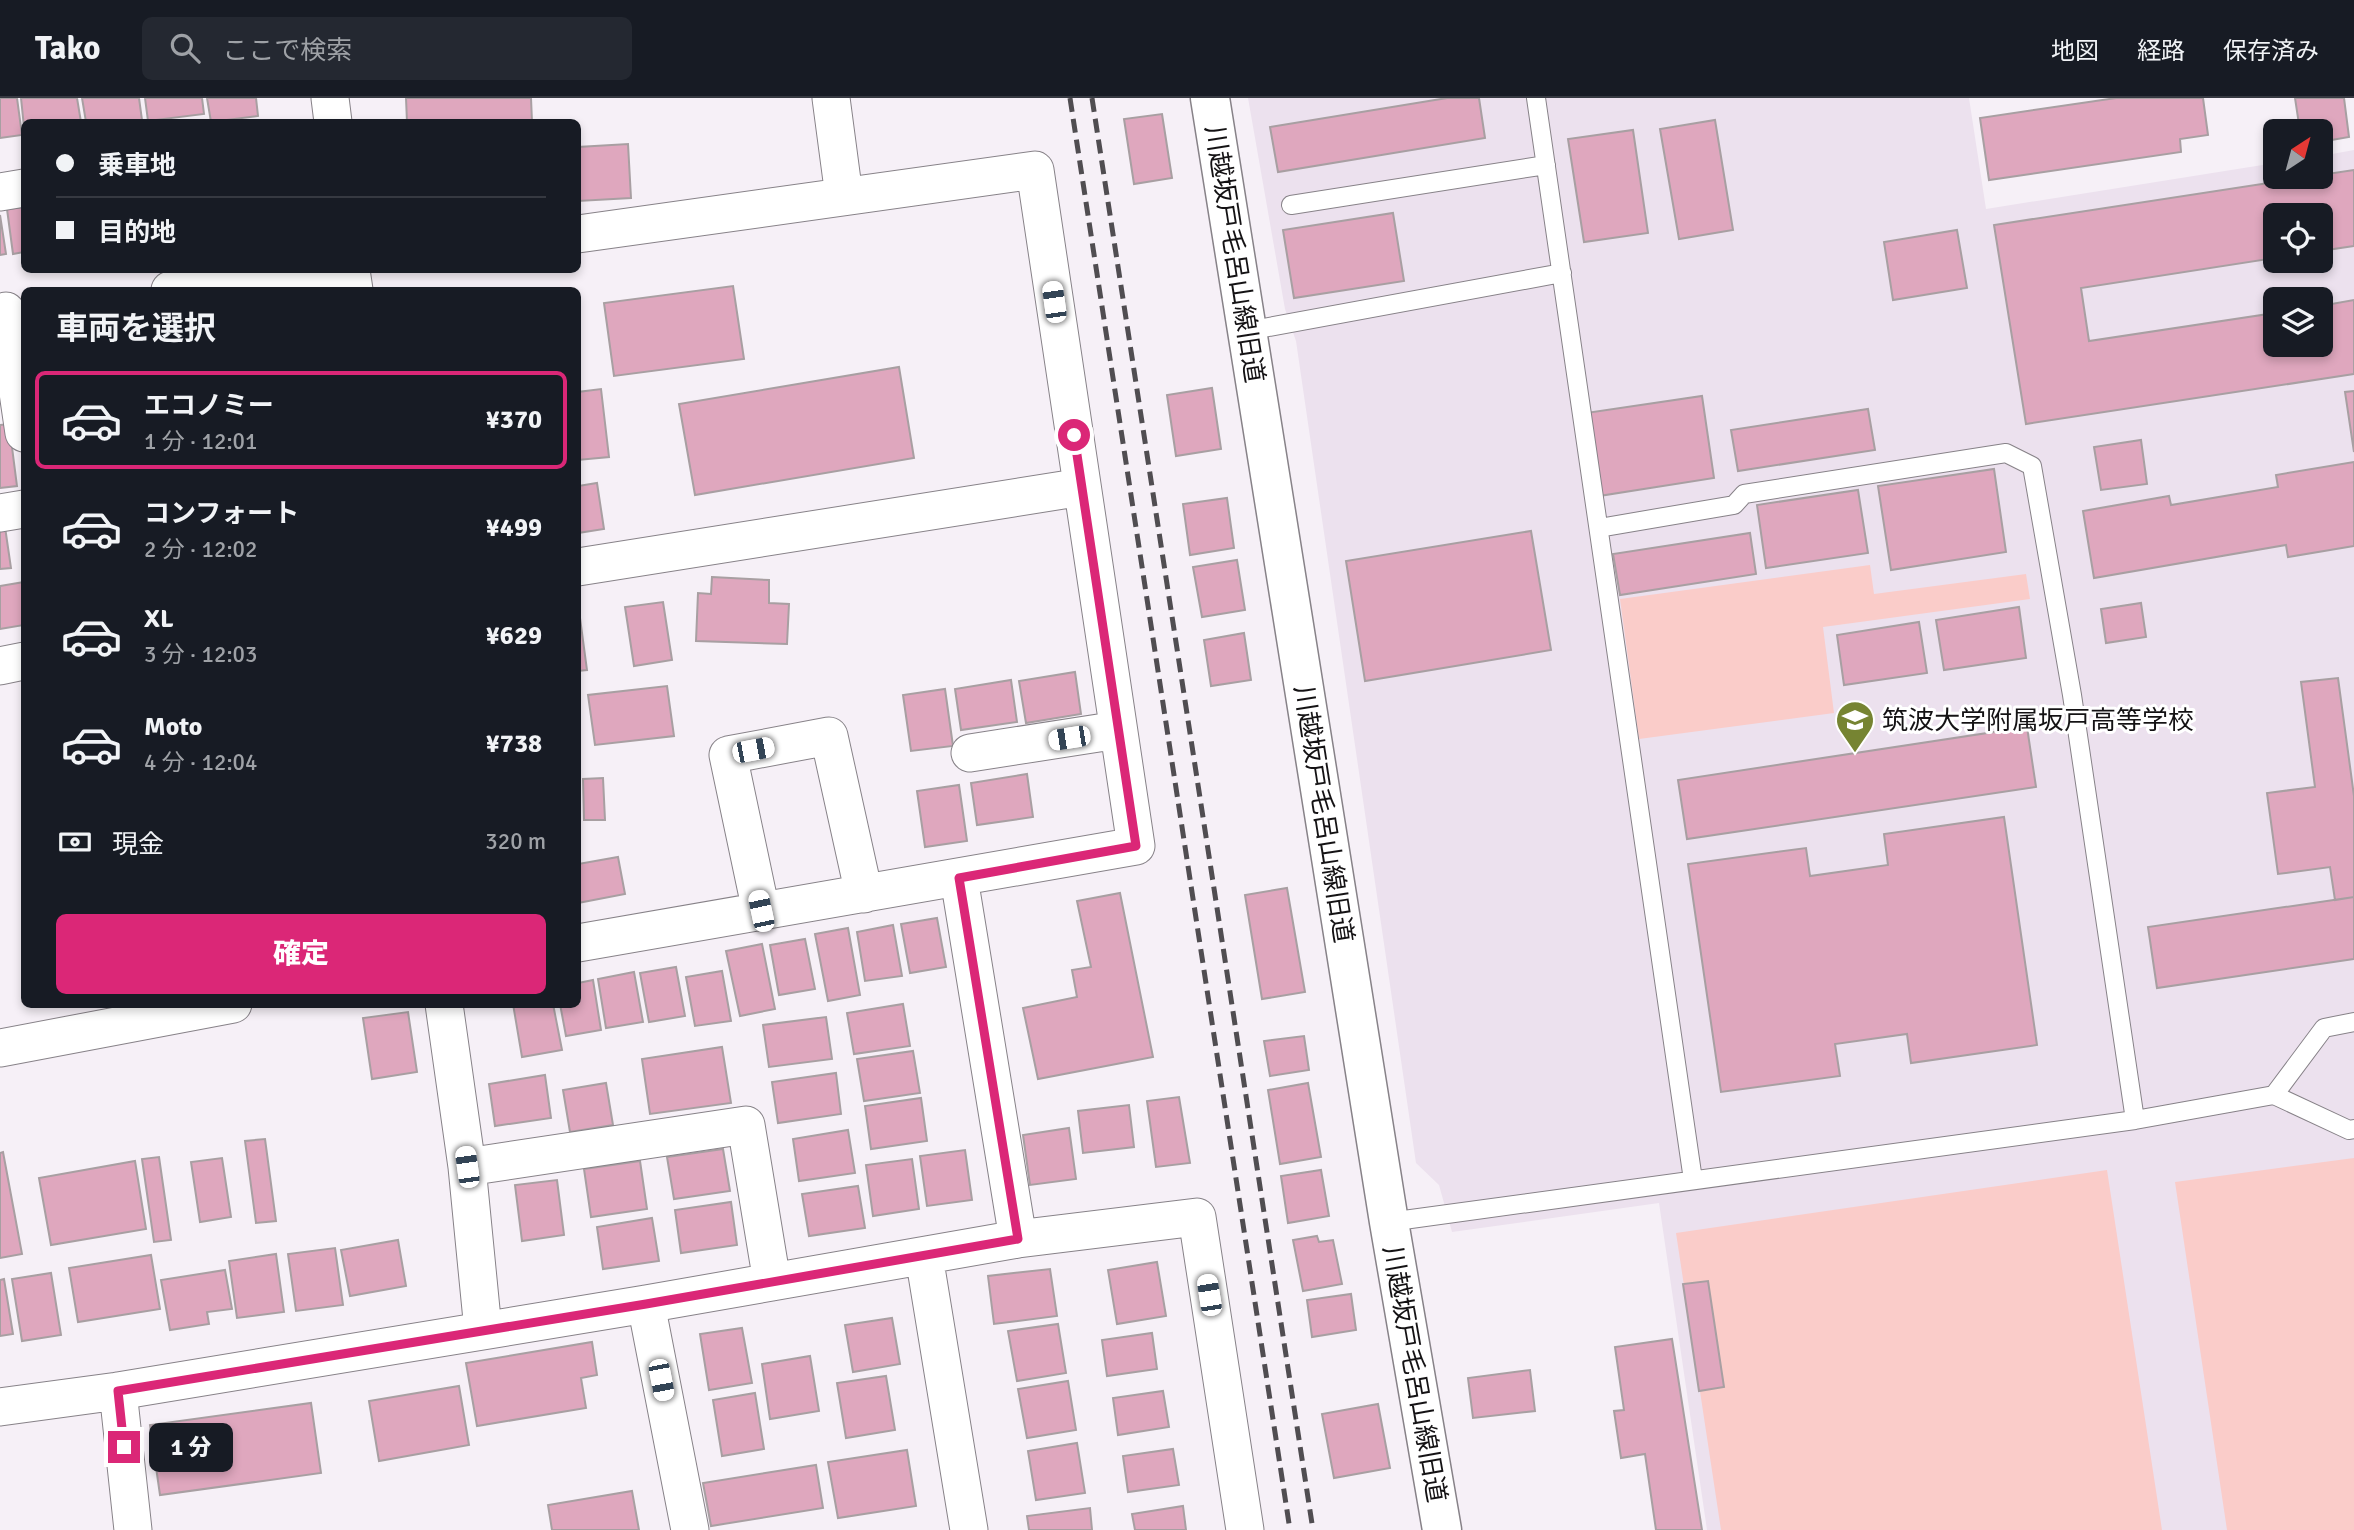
<!DOCTYPE html>
<html lang="ja">
<meta charset="utf-8">
<style>
body{margin:0;font-family:Signika,"Noto Sans JP",sans-serif;background:#242831;color:#f1f3f6;height:100vh;display:flex;flex-direction:column;font-size:26px;white-space:nowrap}
*{box-sizing:border-box;margin:0}
p{font-size:23px;color:#9ea1a6}
.icon{flex:none;width:38px;height:38px;fill:none;stroke:currentColor;stroke-width:2;stroke-linecap:round;stroke-linejoin:round}
.map{position:relative;flex:1;overflow:hidden}
.details{position:absolute;left:21px;top:189px;width:560px;height:721px;display:flex;flex-direction:column;background:#171b24;border-radius:10px;box-shadow:0 4px 10px #0003}
.details>*{flex:none}
.hud{position:absolute;left:21px;top:21px;width:560px;height:154px;border-radius:10px;box-shadow:0 4px 10px #0003;display:grid;align-content:center;height:154px;padding:0 35px;background:#171b24}
.needle{width:46px;rotate:36deg}
.tools{position:absolute;left:2263px;top:21px;display:grid;gap:14px}
.tools a{display:grid;place-items:center;width:70px;height:70px;border-radius:10px;background:#171b24;box-shadow:0 4px 10px #0003;font-size:35px}
.end{position:absolute;width:32px;height:32px;margin:-16px;border:9px solid #db2777;background:#fff;box-shadow:0 0 0 4px #fff}
.from{border-radius:50%}
.bubble{position:absolute;height:49px;border-radius:10px;background:#171b24;box-shadow:0 4px 10px #0003;font-size:23px;font-weight:800;line-height:49px;text-align:center}
.car{position:absolute;width:21px;height:42px;margin:-21px -10px;border-radius:9px;box-shadow:0 0 5px 2px #0007;background:linear-gradient(#fff 24%,#345 0 40%,#fff 0 76%,#345 0 86%,#fff 0)}
.hud b{display:flex;align-items:center;gap:24px;height:66px;font-size:26px}
.hud b+b{border-top:2px solid #363941}
.hud i{width:18px;height:18px;background:#f1f3f6}
ul{padding:0;list-style:none}
li{display:flex;align-items:center;gap:21px;height:98px;margin:0 14px 10px;padding:0 21px;border:4px solid transparent;border-radius:10px}
li div{flex:1}
li b{display:block;font-size:26px}
li em{font-style:normal;font-weight:800}
li.on{border-color:#db2777}
li>.icon{width:63px;height:63px;stroke-width:1.5}
h2{padding:0 35px;font-size:32px;line-height:84px}
.pay{display:flex;align-items:center;gap:18px;height:77px;padding:0 35px;font-size:26px}
.pay p{margin-inline-start:auto}
.cta{display:flex;gap:14px;margin-top:auto;padding:14px 35px}
.cta a{flex:1;height:80px;border-radius:10px;background:#db2777;color:#fff;font-size:28px;font-weight:800;line-height:80px;text-align:center}
header{display:flex;align-items:center;gap:42px;box-sizing:border-box;height:98px;padding:0 35px;background:#171b24;border-bottom:2px solid #363941}
header strong{font-size:33px}
nav{display:flex;gap:38px;margin-inline-start:auto;font-size:24px}
.search{width:490px;height:63px;background:#242831;display:flex;align-items:center;gap:18px;box-sizing:border-box;padding:0 24px;border-radius:10px;color:#9ea1a6;font-size:26px}
.map>svg:first-child{display:block}
</style>
<header>
<strong>Tako</strong>
<div class="search"><svg class="icon" aria-label="search" viewBox="0 0 24 24"><circle cx="10" cy="10" r="6"/><path d="M15 15l6 6"/></svg>ここで検索</div>
<nav><a>地図</a><a>経路</a><a>保存済み</a></nav>
</header>
<div class="map">
<svg width="2354" height="1432" viewBox="0 0 2354 1432">
<rect width="100%" height="100%" fill="#f6f0f7"/>
<!-- built -->
<path fill="#ece1ee" fill-rule="evenodd" d="M 1248,0 L 1969,0 L 1986,111 L 2275,65 L 2275,79 L 2320,79 L 2321,58 L 2354,52 L 2354,1432 L 1707,1432 L 1659,1105 L 1452,1134 L 1439,1087 L 1416,1065 L 1296,243 L 1285,211 ZM 2275,117 L 2320,117 L 2320,163 L 2275,163 ZM 2275,201 L 2320,201 L 2320,247 L 2275,247 Z"/>
<!-- green -->
<path fill="#faccc9" d="M 1870,467 L 1874,496 L 2026,476 L 2030,501 L 1823,529 L 1834,615 L 1639,641 L 1620,501 Z
M 2354,1060 L 2354,1432 L 2227,1432 L 2175,1084 Z
M 2107,1072 L 2162,1432 L 1721,1432 L 1676,1135 Z"/>
<!-- building -->
<path fill="#dfa7be" stroke="#a89fa2" stroke-width="2" d="M 0,0 L 17,0 L 22,37 L 0,40 Z
M 21,0 L 77,0 L 81,24 L 24,24 L 24,29 Z
M 82,0 L 139,0 L 142,22 L 86,24 Z
M 145,0 L 202,0 L 204,16 L 148,23 Z
M 207,0 L 256,0 L 258,18 L 211,24 Z
M 406,0 L 531,0 L 532,24 L 407,24 Z
M 1447,0 L 1479,0 L 1485,40 L 1278,74 L 1270,29 Z
M 2116,0 L 2203,0 L 2208,37 L 2180,41 L 2181,54 L 1989,82 L 1980,20 Z
M 2295,0 L 2344,0 L 2349,39 L 2320,44 L 2320,33 L 2300,33 Z
M 1162,16 L 1172,80 L 1134,86 L 1124,21 Z
M 1715,22 L 1733,132 L 1679,141 L 1660,31 Z
M 1633,32 L 1648,135 L 1584,144 L 1568,41 Z
M 628,46 L 631,100 L 578,103 L 578,49 Z
M 2354,72 L 2354,148 L 2320,153 L 2320,117 L 2275,117 L 2275,160 L 2081,190 L 2089,243 L 2275,215 L 2275,247 L 2320,247 L 2320,208 L 2354,202 L 2354,276 L 2026,326 L 1994,127 L 2308,79 L 2320,79 L 2320,77 Z
M 24,109 L 24,154 L 13,156 L 7,111 Z
M 1393,115 L 1404,183 L 1294,200 L 1283,132 Z
M 0,117 L 6,156 L 0,157 Z
M 1957,132 L 1967,190 L 1893,202 L 1884,144 Z
M 733,188 L 744,261 L 614,278 L 604,205 Z
M 899,269 L 914,360 L 695,397 L 679,306 Z
M 1212,290 L 1221,351 L 1176,358 L 1167,297 Z
M 601,291 L 609,359 L 578,362 L 578,294 Z
M 2354,293 L 2354,354 L 2345,294 Z
M 1702,298 L 1714,380 L 1599,398 L 1586,315 Z
M 1868,311 L 1875,352 L 1738,373 L 1731,332 Z
M 9,326 L 17,388 L 0,390 L 0,327 Z
M 2141,342 L 2147,386 L 2101,392 L 2094,349 Z
M 2354,364 L 2354,448 L 2288,459 L 2286,447 L 2094,480 L 2083,413 L 2169,398 L 2171,407 L 2278,389 L 2276,377 Z
M 1994,371 L 2006,454 L 1891,472 L 1878,388 Z
M 597,385 L 604,431 L 578,435 L 578,388 Z
M 1858,392 L 1868,455 L 1766,470 L 1757,407 Z
M 1227,400 L 1234,450 L 1190,457 L 1183,406 Z
M 5,429 L 11,470 L 0,471 L 0,430 Z
M 1531,433 L 1551,552 L 1365,583 L 1346,463 Z
M 1750,435 L 1756,476 L 1620,497 L 1613,456 Z
M 1237,462 L 1245,512 L 1202,519 L 1193,469 Z
M 712,479 L 769,482 L 769,505 L 789,506 L 787,546 L 696,543 L 698,495 L 711,496 Z
M 24,484 L 24,527 L 0,531 L 0,488 Z
M 663,504 L 672,562 L 634,568 L 625,509 Z
M 2141,505 L 2146,539 L 2106,545 L 2101,511 Z
M 2019,509 L 2026,560 L 1944,572 L 1936,522 Z
M 578,520 L 580,520 L 587,572 L 578,573 Z
M 1919,524 L 1927,575 L 1844,587 L 1837,537 Z
M 1244,535 L 1251,582 L 1211,588 L 1204,542 Z
M 1075,574 L 1081,616 L 1026,625 L 1019,583 Z
M 2338,580 L 2354,698 L 2354,799 L 2335,802 L 2330,769 L 2278,776 L 2267,695 L 2315,689 L 2301,584 Z
M 1011,582 L 1017,624 L 961,632 L 955,591 Z
M 667,588 L 674,638 L 595,647 L 588,597 Z
M 945,591 L 953,648 L 911,653 L 903,597 Z
M 2027,629 L 2036,689 L 1687,741 L 1678,682 Z
M 1027,676 L 1033,719 L 977,727 L 971,685 Z
M 603,680 L 605,722 L 584,722 L 583,681 Z
M 959,687 L 967,743 L 925,749 L 917,693 Z
M 2004,719 L 2037,947 L 1911,965 L 1907,936 L 1835,946 L 1840,978 L 1721,994 L 1688,766 L 1806,750 L 1810,778 L 1888,767 L 1884,736 Z
M 618,759 L 625,796 L 578,805 L 578,766 Z
M 1287,790 L 1305,894 L 1262,901 L 1245,797 Z
M 1120,795 L 1153,959 L 1038,981 L 1023,910 L 1077,899 L 1072,872 L 1091,869 L 1077,803 Z
M 2354,799 L 2354,861 L 2157,890 L 2148,829 Z
M 937,820 L 946,869 L 910,875 L 901,826 Z
M 893,827 L 902,878 L 865,883 L 857,834 Z
M 848,830 L 860,897 L 828,903 L 815,836 Z
M 805,841 L 815,891 L 779,897 L 770,847 Z
M 762,846 L 775,911 L 740,918 L 726,853 Z
M 676,869 L 685,918 L 649,924 L 640,875 Z
M 722,873 L 731,923 L 695,928 L 686,879 Z
M 634,874 L 643,924 L 606,930 L 598,881 Z
M 593,882 L 601,932 L 566,938 L 560,906 L 578,906 L 578,885 Z
M 513,906 L 553,906 L 562,952 L 522,959 Z
M 903,906 L 910,948 L 854,956 L 847,915 Z
M 408,914 L 417,974 L 372,981 L 363,920 Z
M 826,919 L 832,961 L 769,969 L 763,927 Z
M 1304,938 L 1309,972 L 1270,978 L 1264,943 Z
M 722,949 L 731,1005 L 650,1016 L 642,961 Z
M 913,953 L 920,995 L 864,1003 L 857,961 Z
M 836,975 L 841,1016 L 778,1025 L 772,984 Z
M 545,977 L 551,1020 L 495,1028 L 489,986 Z
M 606,985 L 613,1027 L 570,1034 L 563,992 Z
M 1308,985 L 1321,1059 L 1280,1066 L 1268,992 Z
M 1179,999 L 1190,1065 L 1156,1069 L 1147,1003 Z
M 921,1000 L 927,1043 L 871,1051 L 865,1008 Z
M 1129,1007 L 1134,1049 L 1083,1055 L 1078,1013 Z
M 1069,1030 L 1076,1081 L 1030,1087 L 1023,1037 Z
M 848,1032 L 855,1075 L 799,1083 L 793,1041 Z
M 265,1041 L 276,1123 L 256,1125 L 245,1043 Z
M 723,1051 L 730,1093 L 674,1101 L 667,1059 Z
M 965,1052 L 972,1102 L 927,1108 L 920,1058 Z
M 3,1054 L 22,1156 L 0,1160 L 0,1055 Z
M 159,1059 L 171,1142 L 154,1144 L 142,1061 Z
M 222,1060 L 231,1119 L 200,1124 L 191,1064 Z
M 912,1061 L 919,1111 L 873,1118 L 866,1067 Z
M 135,1063 L 146,1131 L 51,1147 L 39,1080 Z
M 640,1063 L 647,1111 L 591,1119 L 584,1071 Z
M 1321,1072 L 1329,1118 L 1288,1125 L 1281,1078 Z
M 557,1082 L 564,1137 L 522,1143 L 515,1087 Z
M 858,1088 L 865,1130 L 809,1138 L 802,1096 Z
M 731,1104 L 737,1147 L 681,1155 L 675,1112 Z
M 652,1120 L 659,1163 L 603,1171 L 597,1129 Z
M 1317,1138 L 1319,1144 L 1333,1142 L 1342,1186 L 1303,1193 L 1293,1142 Z
M 398,1142 L 406,1188 L 350,1198 L 341,1152 Z
M 335,1150 L 343,1207 L 296,1213 L 288,1156 Z
M 276,1156 L 284,1214 L 237,1220 L 229,1163 Z
M 151,1157 L 160,1211 L 78,1224 L 69,1170 Z
M 1157,1164 L 1166,1218 L 1117,1226 L 1108,1172 Z
M 1050,1171 L 1057,1218 L 994,1226 L 988,1178 Z
M 225,1172 L 232,1211 L 207,1214 L 209,1226 L 170,1232 L 161,1182 Z
M 51,1175 L 61,1237 L 22,1243 L 12,1181 Z
M 4,1181 L 13,1236 L 0,1238 L 0,1182 Z
M 1708,1183 L 1724,1289 L 1699,1293 L 1683,1186 Z
M 1351,1196 L 1356,1232 L 1312,1239 L 1307,1202 Z
M 892,1220 L 900,1266 L 853,1274 L 845,1227 Z
M 1058,1226 L 1066,1275 L 1017,1283 L 1008,1233 Z
M 742,1230 L 752,1285 L 709,1292 L 700,1236 Z
M 1152,1235 L 1157,1271 L 1107,1278 L 1102,1242 Z
M 1672,1241 L 1702,1432 L 1656,1432 L 1645,1356 L 1621,1360 L 1614,1313 L 1624,1312 L 1615,1249 Z
M 592,1244 L 597,1277 L 581,1280 L 586,1310 L 477,1328 L 466,1265 Z
M 810,1258 L 819,1313 L 770,1321 L 762,1266 Z
M 1530,1272 L 1535,1313 L 1473,1320 L 1468,1280 Z
M 886,1278 L 895,1332 L 846,1340 L 837,1285 Z
M 1068,1283 L 1076,1332 L 1027,1340 L 1018,1291 Z
M 459,1288 L 469,1347 L 379,1363 L 369,1303 Z
M 1163,1293 L 1169,1329 L 1118,1337 L 1113,1300 Z
M 755,1295 L 764,1351 L 722,1358 L 713,1302 Z
M 311,1305 L 321,1375 L 160,1397 L 150,1327 Z
M 1378,1306 L 1390,1370 L 1334,1380 L 1322,1316 Z
M 1077,1345 L 1085,1395 L 1036,1402 L 1028,1353 Z
M 1173,1351 L 1179,1387 L 1128,1394 L 1123,1358 Z
M 907,1352 L 916,1408 L 838,1420 L 828,1364 Z
M 816,1367 L 823,1410 L 711,1428 L 703,1385 Z
M 632,1393 L 639,1432 L 552,1432 L 548,1407 Z
M 1183,1408 L 1186,1432 L 1135,1432 L 1132,1416 Z
M 1090,1410 L 1092,1432 L 1029,1432 L 1027,1418 Z"/>
<g fill="none" stroke-linecap="round" stroke-linejoin="round">
<defs>
<path id="service" d="M 1536,0 L 1693,1082
M 1291,107 L 1546,67
M 1247,233 L 1562,175
M 2274,997 L 2324,930 L 2354,924
M 2135,1022 L 2274,997 L 2349,1032 L 2354,1031
M 1389,1124 L 2135,1022 L 2072,597 L 2032,368 L 2006,355 L 1744,396 L 1734,407 L 1599,430"/>
<path id="minor" d="M 330,0 L 333,24
M 831,0 L 844,98
M 0,94 L 24,90
M 578,136 L 1035,72 L 1136,748 L 578,845
M 351,172 L 354,192
M 170,192 L 330,172
M 6,213 L 24,335
M 0,415 L 24,411
M 578,469 L 1082,389
M 0,568 L 24,563
M 970,655 L 1118,632
M 959,780 L 1018,1141
M 761,813 L 728,657 L 829,638 L 864,796
M 444,906 L 467,1069 L 483,1232
M 0,950 L 233,906
M 467,1069 L 746,1027 L 772,1184
M 924,1158 L 969,1432
M 646,1206 L 690,1432
M 118,1293 L 133,1432
M 0,1309 L 118,1293 L 646,1206 L 1018,1141 L 1197,1119 L 1245,1432"/>
<path id="tertiary" d="M 1210,0 L 1389,1124 L 1442,1432"/>
</defs>
<!-- service casing -->
<use href="#service" stroke="#878288" stroke-width="20"/>
<!-- minor casing -->
<use href="#minor" stroke="#878288" stroke-width="39"/>
<!-- tertiary casing -->
<use href="#tertiary" stroke="#878288" stroke-width="41"/>
<!-- service -->
<use href="#service" stroke="#fff" stroke-width="18"/>
<!-- minor -->
<use href="#minor" stroke="#fff" stroke-width="37"/>
<!-- tertiary -->
<use href="#tertiary" stroke="#fff" stroke-width="38"/>
<!-- rail -->
<path stroke="#504d51" stroke-width="5" stroke-dasharray="14 7" stroke-linecap="butt" d="M 1070,0 L 1290,1432
M 1092,0 L 1313,1432"/>
</g>
<g fill="none" stroke-linecap="round" stroke-linejoin="round">
<!-- route -->
<path stroke="#db2777" stroke-width="9" d="M 124,1349 L 118,1293 L 646,1206 L 1018,1141 L 959,780 L 1136,748 L 1074,337"/>
</g>
<!-- icons -->
<defs>
<symbol id="school-pin" viewBox="-11 -11 22 30"><path d="M0 17L-7.5 6A9.5 9.5 0 1 1 7.5 6Z" fill="#768432" stroke="#fff"/><path d="M0-5L7-2L0 1L-7-2ZM-4 1L0 2.5L4 1V4Q0 6-4 4Z" fill="#fff"/></symbol>
</defs>
<g fill-rule="evenodd">
<use href="#school-pin" x="1833" y="600" width="44" height="60"/>
</g>
<g text-anchor="middle" stroke-width="6" stroke-linejoin="round" paint-order="stroke">
<!-- street labels -->
<g font-size="26" fill="#141214" stroke="#fff">
<text transform="translate(1235 156) rotate(81)" y="9">川越坂戸毛呂山線旧道</text>
<text transform="translate(1324 716) rotate(81)" y="9">川越坂戸毛呂山線旧道</text>
<text transform="translate(1415 1276) rotate(80)" y="9">川越坂戸毛呂山線旧道</text>
</g>
<!-- poi labels -->
<g font-size="26" fill="#141214" stroke="#fff" text-anchor="start">
<text x="1882" y="631">筑波大学附属坂戸高等学校</text>
</g>
</g>
</svg>
<div class="tools">
<a><svg class="needle" viewBox="-14 -14 28 28"><path d="M0-13l5 13h-10z" fill="#e53935"/><path d="M0 13l5-13h-10z" fill="#9ea1a6"/></svg></a>
<a><svg class="icon" aria-label="locate" viewBox="0 0 24 24"><circle cx="12" cy="12" r="6"/><path d="M12 2v4M12 18v4M2 12h4M18 12h4"/></svg></a>
<a><svg class="icon" aria-label="layers" viewBox="0 0 24 24"><path d="M12 4l9 5-9 5-9-5zM3 14l9 5 9-5"/></svg></a>
</div>
<i class="end from" style="left:1074px;top:337px"></i>
<i class="end" style="left:124px;top:1349px"></i>
<div class="bubble" style="left:149px;top:1325px;width:84px">1 分</div>
<i class="car" style="left:1054px;top:204px;rotate:352deg"></i>
<i class="car" style="left:1069px;top:640px;rotate:261deg"></i>
<i class="car" style="left:753px;top:652px;rotate:79deg"></i>
<i class="car" style="left:761px;top:813px;rotate:348deg"></i>
<i class="car" style="left:467px;top:1069px;rotate:352deg"></i>
<i class="car" style="left:1209px;top:1197px;rotate:351deg"></i>
<i class="car" style="left:661px;top:1282px;rotate:169deg"></i>
<div class="hud">
<b><i class="from"></i>乗車地</b>
<b><i></i>目的地</b>
</div>
<section class="details">
<h2>車両を選択</h2>
<ul>
<li class="on"><svg class="icon" aria-label="car" viewBox="0 0 24 24"><path d="M5 17H2v-5l4-1 3-4h7l3 4 3 1v5h-3M9 17h6M6 11h13"/><circle cx="7" cy="17" r="2"/><circle cx="17" cy="17" r="2"/></svg><div><b>エコノミー</b><p>1 分 · 12:01</p></div><em>¥370</em></li>
<li><svg class="icon" aria-label="car" viewBox="0 0 24 24"><path d="M5 17H2v-5l4-1 3-4h7l3 4 3 1v5h-3M9 17h6M6 11h13"/><circle cx="7" cy="17" r="2"/><circle cx="17" cy="17" r="2"/></svg><div><b>コンフォート</b><p>2 分 · 12:02</p></div><em>¥499</em></li>
<li><svg class="icon" aria-label="car" viewBox="0 0 24 24"><path d="M5 17H2v-5l4-1 3-4h7l3 4 3 1v5h-3M9 17h6M6 11h13"/><circle cx="7" cy="17" r="2"/><circle cx="17" cy="17" r="2"/></svg><div><b>XL</b><p>3 分 · 12:03</p></div><em>¥629</em></li>
<li><svg class="icon" aria-label="car" viewBox="0 0 24 24"><path d="M5 17H2v-5l4-1 3-4h7l3 4 3 1v5h-3M9 17h6M6 11h13"/><circle cx="7" cy="17" r="2"/><circle cx="17" cy="17" r="2"/></svg><div><b>Moto</b><p>4 分 · 12:04</p></div><em>¥738</em></li>
</ul>
<div class="pay"><svg class="icon" aria-label="cash" viewBox="0 0 24 24"><path d="M3 7h18v10H3z"/><circle cx="12" cy="12" r="2"/></svg>現金<p>320 m</p></div>
<div class="cta"><a>確定</a></div>
</section>
</div>
